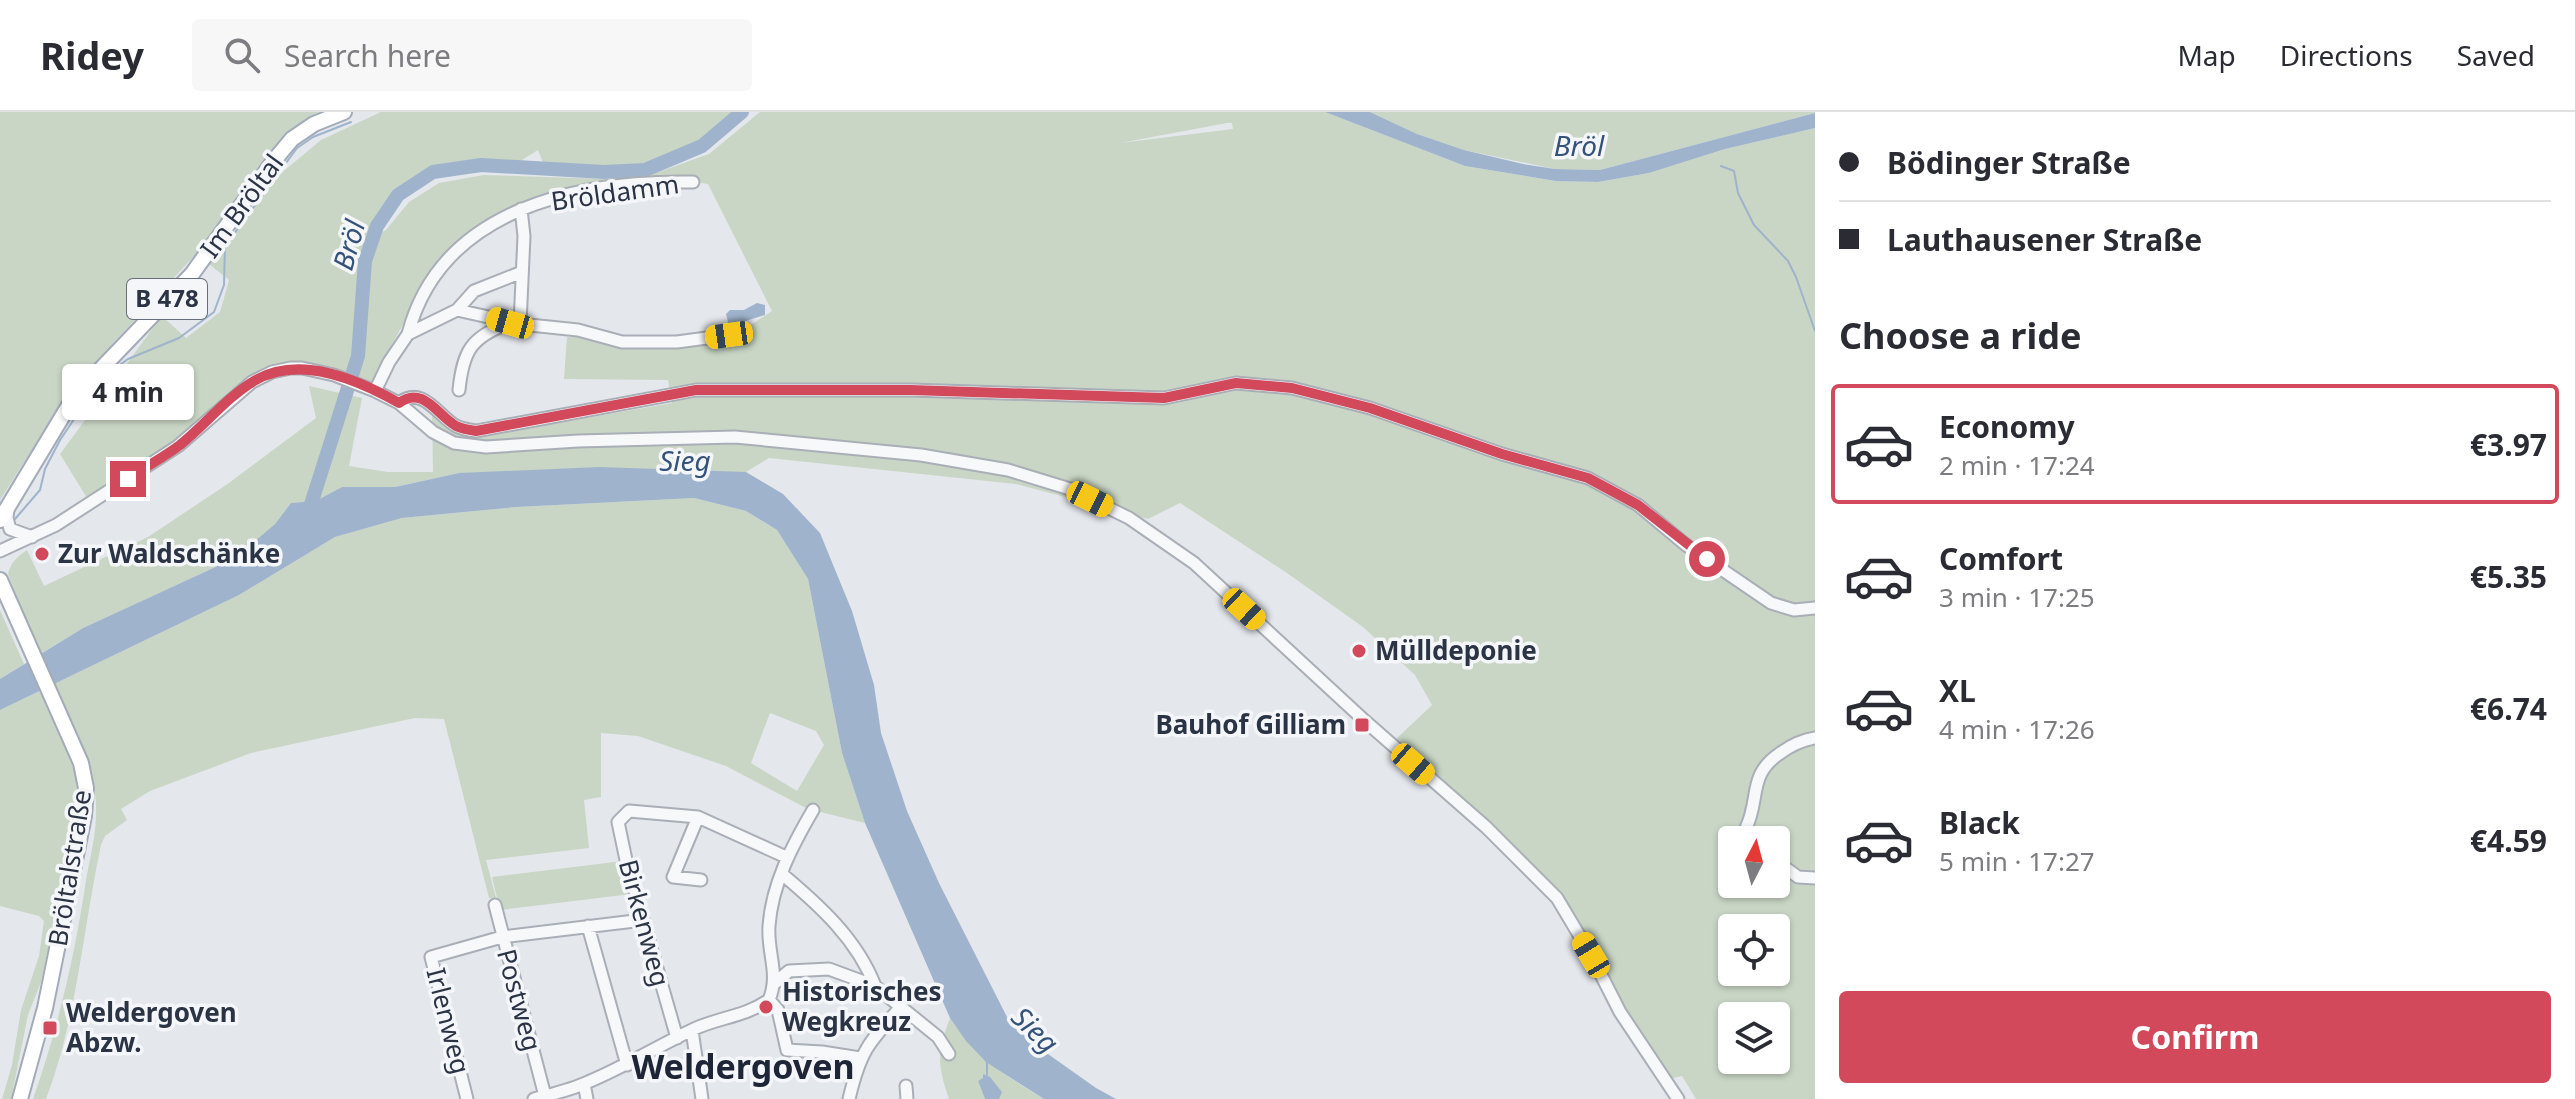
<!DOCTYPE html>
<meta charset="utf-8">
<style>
body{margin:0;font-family:"Noto Sans",sans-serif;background:#f7f7f7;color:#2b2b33;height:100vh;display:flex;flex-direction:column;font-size:30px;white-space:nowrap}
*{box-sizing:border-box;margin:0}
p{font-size:26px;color:#7c7c81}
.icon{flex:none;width:44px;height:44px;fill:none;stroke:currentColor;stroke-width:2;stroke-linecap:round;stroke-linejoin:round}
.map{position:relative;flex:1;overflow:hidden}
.drawer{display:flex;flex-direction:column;background:#fff;width:760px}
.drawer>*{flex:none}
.top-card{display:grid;align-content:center;height:176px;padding:0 24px;background:#fff}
.needle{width:52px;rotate:6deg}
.controls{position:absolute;left:1718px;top:714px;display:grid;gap:16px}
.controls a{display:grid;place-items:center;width:72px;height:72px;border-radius:8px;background:#fff;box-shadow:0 2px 6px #0004;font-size:40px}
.end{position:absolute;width:36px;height:36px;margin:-18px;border:10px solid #d1495b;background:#fff;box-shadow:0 0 0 4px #fff}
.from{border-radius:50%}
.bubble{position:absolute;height:56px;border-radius:8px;background:#fff;box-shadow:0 2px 6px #0004;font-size:26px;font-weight:700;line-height:56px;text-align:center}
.car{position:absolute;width:24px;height:48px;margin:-24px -12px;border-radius:10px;box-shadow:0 0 6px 2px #0007;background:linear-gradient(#f5c518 24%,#345 0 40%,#f5c518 0 76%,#345 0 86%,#f5c518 0)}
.top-card b{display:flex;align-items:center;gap:28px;height:76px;font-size:30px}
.top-card b+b{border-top:2px solid #e1e1e2}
.top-card i{width:20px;height:20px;background:#2b2b33}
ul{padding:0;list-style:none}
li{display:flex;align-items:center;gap:24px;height:120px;margin:0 16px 12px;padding:0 8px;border:4px solid transparent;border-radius:8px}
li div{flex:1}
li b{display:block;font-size:30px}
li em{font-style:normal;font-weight:700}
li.current{border-color:#d1495b}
li>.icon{width:72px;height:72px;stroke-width:1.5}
h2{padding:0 24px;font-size:36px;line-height:96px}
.button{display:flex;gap:16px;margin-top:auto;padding:16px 24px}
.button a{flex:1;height:92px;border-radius:8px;background:#d1495b;color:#fff;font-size:32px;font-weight:700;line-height:92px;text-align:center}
header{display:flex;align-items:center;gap:48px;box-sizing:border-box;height:112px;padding:0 40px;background:#fff;border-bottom:2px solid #e1e1e2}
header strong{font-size:38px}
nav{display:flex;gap:44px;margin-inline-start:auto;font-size:28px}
.search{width:560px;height:72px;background:#f7f7f7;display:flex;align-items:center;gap:20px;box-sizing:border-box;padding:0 28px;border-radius:8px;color:#7c7c81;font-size:30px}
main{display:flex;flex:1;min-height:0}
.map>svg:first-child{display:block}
</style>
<header>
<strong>Ridey</strong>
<div class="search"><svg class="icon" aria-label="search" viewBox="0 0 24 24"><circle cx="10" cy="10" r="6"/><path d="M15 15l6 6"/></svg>Search here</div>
<nav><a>Map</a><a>Directions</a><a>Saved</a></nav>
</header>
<main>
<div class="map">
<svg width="1815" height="987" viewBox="0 0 1815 987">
<rect width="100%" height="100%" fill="#e4e7ec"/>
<!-- green -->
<path fill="#c9d6c5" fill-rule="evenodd" d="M 0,0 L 318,0 L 299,12 L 267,42 L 195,143 L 69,279 L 0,388 Z
M 381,0 L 737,0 L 702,31 L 645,55 L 544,53 L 538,38 L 522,48 L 522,52 L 482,50 L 432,58 L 395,80 L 373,112 L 367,128 L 386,118 L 409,90 L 439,71 L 484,63 L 605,67 L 647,64 L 709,42 L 760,0 L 1325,0 L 1465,54 L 1556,69 L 1598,70 L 1649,61 L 1725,37 L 1815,16 L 1815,987 L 1696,987 L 1682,964 L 1669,967 L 1557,786 L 1395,628 L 1432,593 L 1415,563 L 1363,515 L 1287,461 L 1180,391 L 1148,407 L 1016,372 L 769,346 L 746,360 L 459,361 L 395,375 L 342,375 L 316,390 L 291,391 L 275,412 L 235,446 L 83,516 L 40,542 L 8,462 C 11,450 17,445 27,438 L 44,474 L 148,425 L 229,371 L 316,306 L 309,274 L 362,286 L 349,354 L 388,360 L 433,360 L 432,301 L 453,320 L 470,326 L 672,291 L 668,268 L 564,267 L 567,225 L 730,227 L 772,199 L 708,72 L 690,69 L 606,74 L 495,107 L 426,171 L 371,270 L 335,257 L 298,252 L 273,257 L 168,337 L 87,386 L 60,342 L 162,204 L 186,226 L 220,200 L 229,168 L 209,152 L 279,63 L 321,28 ZM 1227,11 L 1232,11 L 1233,17 L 1120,31 ZM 1732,728 L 1776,728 L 1776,772 L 1732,772 ZM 1732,816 L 1776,816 L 1776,860 L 1732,860 ZM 1732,904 L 1776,904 L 1776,948 L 1732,948 Z
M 1370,0 L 1815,0 L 1815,1 L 1600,58 L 1555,57 L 1464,38 L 1417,22 Z
M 694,386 L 746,399 L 777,418 L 808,467 L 842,641 L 865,711 L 808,697 L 726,654 L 638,624 L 601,621 L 601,685 L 584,688 L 589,736 L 486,748 L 496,786 L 489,786 L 444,607 L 415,606 L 251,641 L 150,679 L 121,697 L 127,708 L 105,724 L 101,733 C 83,817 77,906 46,987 L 33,987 C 58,916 75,843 86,768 C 90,746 96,723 96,702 C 97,673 89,645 75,620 L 63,628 C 75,656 80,673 76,703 L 41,870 L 28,903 L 11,987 L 2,987 L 12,953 L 21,898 L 39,844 L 44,809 L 39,804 L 0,794 L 0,598 L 239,483 L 335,425 L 402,406 L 517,395 ZM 770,601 L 816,619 L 824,633 L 797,679 L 751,651 Z
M 0,498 L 24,552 L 0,567 Z
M 623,749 L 631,782 L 500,798 L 492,765 Z
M 950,906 C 975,944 1005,964 1044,987 L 999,987 L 983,962 L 983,967 L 978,969 L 985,987 L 949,987 C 937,952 937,940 950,906 Z"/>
<!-- water -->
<path fill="#9fb4cc" d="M 1325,0 L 1370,0 L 1417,22 L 1464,38 L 1523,52 L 1555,57 L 1600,58 L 1815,1 L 1815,16 L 1725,37 L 1649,61 L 1598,70 L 1556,69 L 1465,54 Z
M 757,191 L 765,193 L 765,203 L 729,214 L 726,202 L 730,198 L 744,198 Z
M 599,355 L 746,360 L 783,382 L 820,421 L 852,499 L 874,573 L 881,621 L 907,699 L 939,771 L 1007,905 L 1031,930 L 1096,976 L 1116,987 L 1044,987 L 986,950 L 966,929 L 950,906 L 865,711 L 842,641 L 808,467 L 777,418 L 746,399 L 694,386 L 517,395 L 402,406 L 335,425 L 239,483 L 0,598 L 0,567 L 83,516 L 235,446 L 275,412 L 291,391 L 316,389 L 342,375 L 395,375 L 459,361 Z
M 983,962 L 990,965 L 1002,980 L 999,987 L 985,987 L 978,969 L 983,966 Z"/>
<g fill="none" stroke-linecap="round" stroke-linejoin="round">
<!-- stream -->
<path stroke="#9fb4cc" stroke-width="2" d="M 1721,54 L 1734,59 L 1738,81 L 1754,113 L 1788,149 L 1796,165 L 1815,219
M 15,407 L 40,378 L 45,357 L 60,328 L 87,288 L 117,255 L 128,247 L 179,226 L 214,200 L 224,173 L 225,134 L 297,36 L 313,25 L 351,10
M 987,950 L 987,963"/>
<!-- river -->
<path stroke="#9fb4cc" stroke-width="14" d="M 307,405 L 358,244 L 365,149 L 377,114 L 398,83 L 433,60 L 481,53 L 604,60 L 645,58 L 702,34 L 742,0"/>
<defs>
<path id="minor" d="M 457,198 L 474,179 L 522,160
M 520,212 L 524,124 L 521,97
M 408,222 C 441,96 579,68 693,70
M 459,278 C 463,239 471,225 509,211
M 375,279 L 389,250 L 408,222 L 457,198 L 520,212 L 578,218 L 622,230 L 677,230 L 729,223
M 399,291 C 423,273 437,303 456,314 C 462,317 469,318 476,319 L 696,278 L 911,278 L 1164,286 L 1236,271 L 1292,276 L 1370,296 L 1502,342 L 1588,366 L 1638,393 L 1686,433 L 1771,491 L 1794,498 L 1815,496
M 8,397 L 7,406 L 10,417 L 32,425
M 0,439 L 56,413 L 178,334 L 252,270 L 272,260 L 291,256 L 302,256 L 334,263 L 375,279 L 399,291 L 433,320 L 454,331 L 486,335 L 578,329 L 735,325 L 921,343 L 1008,358 L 1070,377 L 1129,406 L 1194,451 L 1365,609 L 1486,715 L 1557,786 L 1591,843 L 1620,900 L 1678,987
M 698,705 L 673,765 L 701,768
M 1749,728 L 1745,722 L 1746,716 C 1760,687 1748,663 1779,642 C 1790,634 1802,628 1815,626
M 1776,749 L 1798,765 L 1815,766
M 782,762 C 819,793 857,827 875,874
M 495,793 L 545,984
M 588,814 L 627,953
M 775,871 L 789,859 L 829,857 L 875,874 L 938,925 L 949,942
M 769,888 L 778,898 L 787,938 L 822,940 L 860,946
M 692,918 L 702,987
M 677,926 L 626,748 L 618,710 L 629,699 L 698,705 L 786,745
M 584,972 L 587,987
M 906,974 L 907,987
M 467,987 L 431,845 L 502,825 L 643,808
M 534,987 C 552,982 571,978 588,970 C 624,955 658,934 694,917 C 720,905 744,905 769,888 C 780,862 767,841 769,814 C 772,772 792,734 813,698
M 849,987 C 860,940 868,931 900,896"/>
<path id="major" d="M 0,408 L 74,285 L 192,162 L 272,51 L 292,27 L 314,12 L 344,0
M 0,468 L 81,651 L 86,676 L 84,704 L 45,896 L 20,987"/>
</defs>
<!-- minor casing -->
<use href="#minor" stroke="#a9aeb7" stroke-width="15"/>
<!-- major casing -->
<use href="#major" stroke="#a3abb8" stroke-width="18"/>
<!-- minor -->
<use href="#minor" stroke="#f7f8fa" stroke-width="11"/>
<!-- major -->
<use href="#major" stroke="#fff" stroke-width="14"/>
</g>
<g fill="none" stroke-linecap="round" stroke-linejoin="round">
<!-- route -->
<path stroke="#d1495b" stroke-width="10" d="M 128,367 C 145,355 164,345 180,333 C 205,313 227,285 254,269 C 299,242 357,267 399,291 C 423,273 437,303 456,314 C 462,317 469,318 476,319 L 696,278 L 911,278 L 1164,286 L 1236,271 L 1292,276 L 1370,296 L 1502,342 L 1588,366 L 1638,393 L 1707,447"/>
</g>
<!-- markers -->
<g fill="#d1495b" stroke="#f4f6f9" stroke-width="3">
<circle cx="42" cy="442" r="8"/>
<circle cx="1359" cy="539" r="8"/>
<rect x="1354" y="605" width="16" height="16" rx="4"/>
<circle cx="766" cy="895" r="8"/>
<rect x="42" y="908" width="16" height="16" rx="4"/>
</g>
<g text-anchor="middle" stroke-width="7" stroke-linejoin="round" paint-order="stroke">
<!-- shield labels -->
<rect fill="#f4f6f9" stroke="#676e7b" stroke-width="2" x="127" y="167" width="80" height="40" rx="6"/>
<g font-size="24" font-weight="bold" fill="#2b3445">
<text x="167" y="195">B 478</text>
</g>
<!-- street labels -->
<g font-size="26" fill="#2b3445" stroke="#f4f6f9">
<text transform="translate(615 81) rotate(-8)" y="9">Bröldamm</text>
<text transform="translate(242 94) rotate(-54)" y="9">Im Bröltal</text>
<text transform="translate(70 756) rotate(-81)" y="9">Bröltalstraße</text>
<text transform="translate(644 811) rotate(75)" y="9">Birkenweg</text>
<text transform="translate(519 888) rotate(75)" y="9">Postweg</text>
<text transform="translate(448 909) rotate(76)" y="9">Irlenweg</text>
</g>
<!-- poi labels -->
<g font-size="26" font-weight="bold" fill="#2b3445" stroke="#f4f6f9" text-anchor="start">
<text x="58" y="451">Zur Waldschänke</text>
<text x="1375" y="548">Mülldeponie</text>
<text x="1346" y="622" text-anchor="end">Bauhof Gilliam</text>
<text x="782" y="889">Historisches<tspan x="782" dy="30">Wegkreuz</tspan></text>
<text x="66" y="910">Weldergoven<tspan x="66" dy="30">Abzw.</tspan></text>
</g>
<!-- water labels -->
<g font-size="28" font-style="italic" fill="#34527a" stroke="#f4f6f9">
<text x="1579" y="44">Bröl</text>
<text transform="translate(349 133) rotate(-74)" y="10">Bröl</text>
<text x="685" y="359">Sieg</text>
<text transform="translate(1035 918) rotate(44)" y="10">Sieg</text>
</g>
<!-- district labels -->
<g font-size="34" font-weight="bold" fill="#1d2536" stroke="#f4f6f9">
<text x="743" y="967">Weldergoven</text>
</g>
</g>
</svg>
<div class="controls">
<a><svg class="needle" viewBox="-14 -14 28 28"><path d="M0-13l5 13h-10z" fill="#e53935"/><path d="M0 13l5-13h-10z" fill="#7c7c81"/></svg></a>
<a><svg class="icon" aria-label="locate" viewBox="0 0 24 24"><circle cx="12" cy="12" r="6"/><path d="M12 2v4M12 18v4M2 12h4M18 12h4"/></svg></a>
<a><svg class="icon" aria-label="layers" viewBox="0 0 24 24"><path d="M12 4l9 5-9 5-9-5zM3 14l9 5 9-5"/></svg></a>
</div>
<i class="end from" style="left:1707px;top:447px"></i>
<i class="end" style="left:128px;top:367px"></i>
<div class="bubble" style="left:62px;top:252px;width:132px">4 min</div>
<i class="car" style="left:510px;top:211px;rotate:286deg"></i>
<i class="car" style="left:729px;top:223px;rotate:262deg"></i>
<i class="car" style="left:1090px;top:387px;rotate:116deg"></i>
<i class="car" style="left:1244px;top:497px;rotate:133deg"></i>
<i class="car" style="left:1413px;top:652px;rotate:131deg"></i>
<i class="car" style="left:1591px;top:843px;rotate:329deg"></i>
</div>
<section class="drawer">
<div class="top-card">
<b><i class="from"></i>Bödinger Straße</b>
<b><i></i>Lauthausener Straße</b>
</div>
<h2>Choose a ride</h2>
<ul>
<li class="current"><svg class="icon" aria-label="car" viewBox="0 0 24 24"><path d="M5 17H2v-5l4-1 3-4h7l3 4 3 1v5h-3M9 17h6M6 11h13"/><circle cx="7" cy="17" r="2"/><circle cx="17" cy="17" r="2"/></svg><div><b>Economy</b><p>2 min · 17:24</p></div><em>€3.97</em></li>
<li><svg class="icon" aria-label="car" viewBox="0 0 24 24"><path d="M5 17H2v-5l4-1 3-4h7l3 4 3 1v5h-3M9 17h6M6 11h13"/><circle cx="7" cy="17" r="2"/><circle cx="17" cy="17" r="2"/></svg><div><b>Comfort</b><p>3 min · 17:25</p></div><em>€5.35</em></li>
<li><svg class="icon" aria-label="car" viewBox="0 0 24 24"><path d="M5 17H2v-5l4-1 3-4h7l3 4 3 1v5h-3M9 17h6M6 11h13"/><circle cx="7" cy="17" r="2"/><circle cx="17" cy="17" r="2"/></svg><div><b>XL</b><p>4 min · 17:26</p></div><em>€6.74</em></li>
<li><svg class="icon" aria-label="car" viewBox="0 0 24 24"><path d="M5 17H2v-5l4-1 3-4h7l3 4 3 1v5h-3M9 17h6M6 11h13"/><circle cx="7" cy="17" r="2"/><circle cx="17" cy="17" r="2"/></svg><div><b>Black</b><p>5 min · 17:27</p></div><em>€4.59</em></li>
</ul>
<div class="button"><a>Confirm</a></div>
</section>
</main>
